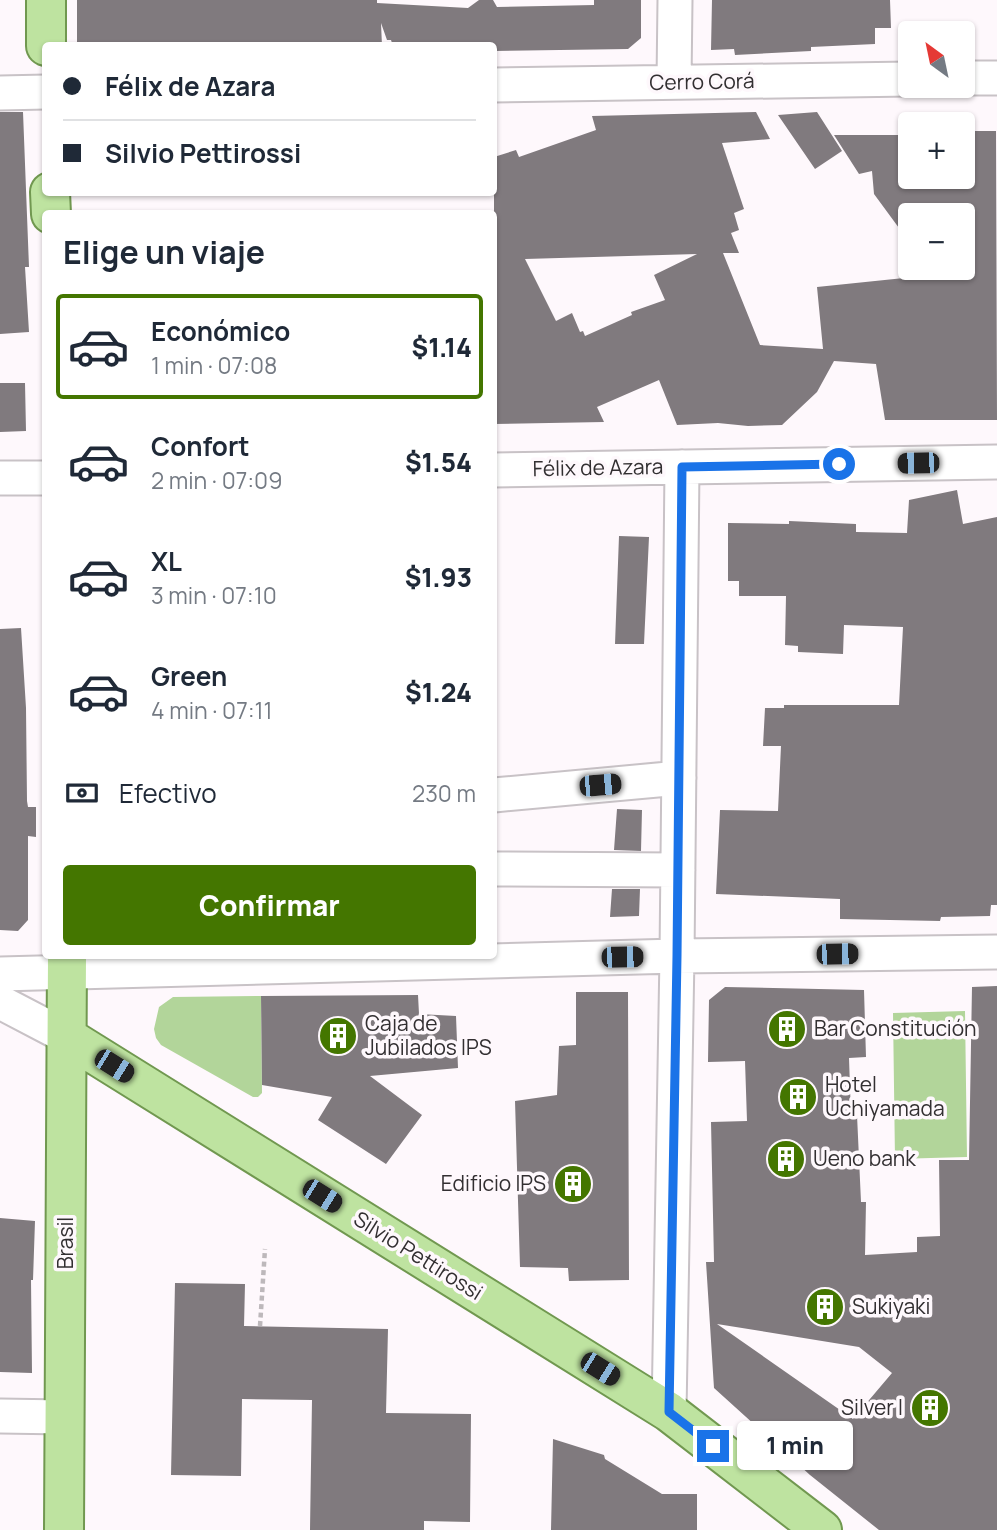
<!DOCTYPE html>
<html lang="es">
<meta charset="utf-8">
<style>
body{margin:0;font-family:Manrope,sans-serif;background:#f2f2f3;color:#1f2937;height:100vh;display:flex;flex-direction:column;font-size:26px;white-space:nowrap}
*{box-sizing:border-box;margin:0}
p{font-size:23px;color:#747a83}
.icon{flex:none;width:38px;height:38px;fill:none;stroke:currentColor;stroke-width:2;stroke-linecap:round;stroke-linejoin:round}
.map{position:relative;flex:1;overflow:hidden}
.side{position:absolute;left:42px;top:210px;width:455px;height:749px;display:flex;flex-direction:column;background:#fff;border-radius:7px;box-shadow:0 2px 5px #0004}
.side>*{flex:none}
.hud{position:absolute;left:42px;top:42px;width:455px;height:154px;border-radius:7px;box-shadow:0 2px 5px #0004;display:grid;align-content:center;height:154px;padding:0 21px;background:#fff}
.needle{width:46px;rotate:327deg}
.fabs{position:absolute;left:898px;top:21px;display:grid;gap:14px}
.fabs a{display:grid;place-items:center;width:77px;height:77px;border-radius:7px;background:#fff;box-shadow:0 2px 5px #0004;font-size:35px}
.end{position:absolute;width:32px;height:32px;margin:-16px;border:9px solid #1a73e8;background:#fff;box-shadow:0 0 0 4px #fff}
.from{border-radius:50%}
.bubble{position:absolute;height:49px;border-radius:7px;background:#fff;box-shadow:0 2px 5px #0004;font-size:23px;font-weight:800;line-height:49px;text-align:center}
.car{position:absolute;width:21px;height:42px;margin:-21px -10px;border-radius:9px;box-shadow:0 0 5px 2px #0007;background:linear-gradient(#222 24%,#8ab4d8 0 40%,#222 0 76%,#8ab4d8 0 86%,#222 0)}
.hud b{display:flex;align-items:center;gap:24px;height:66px;font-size:26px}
.hud b+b{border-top:2px solid #e0e1e3}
.hud i{width:18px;height:18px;background:#1f2937}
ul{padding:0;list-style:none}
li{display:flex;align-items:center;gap:21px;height:105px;margin:0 14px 10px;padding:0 7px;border:4px solid transparent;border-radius:7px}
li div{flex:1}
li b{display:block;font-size:26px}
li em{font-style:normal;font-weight:800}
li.on{border-color:#447600}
li>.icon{width:63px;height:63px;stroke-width:1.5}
h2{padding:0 21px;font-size:32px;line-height:84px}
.pay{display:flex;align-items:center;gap:18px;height:77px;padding:0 21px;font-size:26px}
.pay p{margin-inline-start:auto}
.button{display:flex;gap:14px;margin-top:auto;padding:14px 21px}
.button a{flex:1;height:80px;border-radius:7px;background:#447600;color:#fff;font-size:28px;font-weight:800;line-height:80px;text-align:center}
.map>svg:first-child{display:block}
</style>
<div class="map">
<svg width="997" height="1530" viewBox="0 0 997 1530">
<rect width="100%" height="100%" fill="#fef8fc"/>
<!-- green -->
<path fill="#b2d59a" d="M 261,996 L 262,1093 L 258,1097 L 253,1097 L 161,1045 L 156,1038 L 154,1029 L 159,1007 L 173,997 Z
M 965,1011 L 967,1157 L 895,1159 L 893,1013 Z"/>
<!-- building -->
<path fill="#807a7e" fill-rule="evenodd" d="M 77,0 L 377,0 L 377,3 L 468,8 L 479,0 L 493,0 L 497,7 L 594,5 L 594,0 L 641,0 L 641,38 L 628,49 L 494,51 L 494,46 L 393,46 L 391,40 L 387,40 L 381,23 L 382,46 L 77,46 Z
M 712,0 L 890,0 L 891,28 L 875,28 L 875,44 L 811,47 L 811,51 L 735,55 L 734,49 L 711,50 Z
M 0,112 L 23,112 L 29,267 L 25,267 L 29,332 L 0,334 Z
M 756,112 L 770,139 L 722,143 L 744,209 L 734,213 L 739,230 L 731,233 L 739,253 L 723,253 L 760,345 L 823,349 L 817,287 L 933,275 L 928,268 L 962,268 L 962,215 L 910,215 L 910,243 L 874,194 L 872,171 L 859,174 L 834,135 L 910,135 L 910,177 L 962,177 L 962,131 L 996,131 L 997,420 L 885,420 L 876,364 L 834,361 L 817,392 L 782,425 L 748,426 L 718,423 L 677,425 L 659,380 L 597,407 L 604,422 L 494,424 L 494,157 L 516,150 L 519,157 L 596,130 L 592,116 ZM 697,254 L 654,275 L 665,300 L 631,312 L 632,315 L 585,336 L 583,331 L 580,332 L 572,313 L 556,321 L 525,259 Z
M 817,112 L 842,151 L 815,169 L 778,115 Z
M 0,383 L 25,383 L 26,431 L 0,432 Z
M 957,490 L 963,524 L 997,517 L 997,905 L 991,905 L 990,916 L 941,917 L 940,921 L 840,919 L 840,899 L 716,894 L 720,810 L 778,811 L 781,746 L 763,746 L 765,708 L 784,708 L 784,705 L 899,705 L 903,627 L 844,625 L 843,654 L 798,652 L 798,646 L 785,645 L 786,596 L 739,596 L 739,581 L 728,581 L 728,523 L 789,524 L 789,521 L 856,524 L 856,532 L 907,533 L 909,500 Z
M 619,536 L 649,537 L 644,644 L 615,644 Z
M 21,628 L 26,708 L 27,801 L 28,807 L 36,807 L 36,837 L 28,836 L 28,920 L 18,931 L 0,930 L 0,629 Z
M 617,809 L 642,810 L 641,851 L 614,850 Z
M 612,889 L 640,889 L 639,916 L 610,917 Z
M 997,986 L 997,1530 L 879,1530 L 810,1475 L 714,1388 L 706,1262 L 714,1262 L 711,1122 L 747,1121 L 745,1061 L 708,1062 L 709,1000 L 725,987 L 864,990 L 866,1057 L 849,1058 L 851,1116 L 857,1115 L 861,1202 L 866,1202 L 865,1255 L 917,1252 L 917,1237 L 940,1236 L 939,1160 L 969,1160 L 972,987 ZM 717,1324 L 859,1347 L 892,1373 L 853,1419 Z
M 576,992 L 628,992 L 629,1280 L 569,1281 L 568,1268 L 520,1267 L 515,1101 L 557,1095 L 559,1046 L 576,1045 Z
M 418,995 L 419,1014 L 456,1016 L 458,1068 L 370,1076 L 422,1115 L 386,1164 L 318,1120 L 332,1097 L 262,1085 L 261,996 Z
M 0,1218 L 35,1221 L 33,1280 L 31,1280 L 32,1373 L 0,1372 Z
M 175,1283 L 245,1284 L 244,1326 L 388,1329 L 386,1413 L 471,1414 L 470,1522 L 424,1521 L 424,1530 L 310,1530 L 312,1400 L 242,1399 L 241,1476 L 171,1475 Z
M 553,1439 L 604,1455 L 605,1459 L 662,1494 L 697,1494 L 697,1530 L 551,1530 Z"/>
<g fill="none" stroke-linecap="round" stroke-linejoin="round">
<defs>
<path id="minor" d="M 962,78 L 997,78
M 674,82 L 675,0
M 494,85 L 910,79
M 0,93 L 46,92
M 494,470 L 997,462
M 0,478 L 46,478
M 494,795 L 679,778
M 494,869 L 678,870
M 0,974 L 677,956 L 997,952
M 0,1002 L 67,1037
M 669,1412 L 677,956 L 682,467
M 0,1416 L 64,1417"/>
<path id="major" d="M 46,0 L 46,46
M 50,192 L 51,214
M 67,1037 L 669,1412 L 822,1530
M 64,1530 L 67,956"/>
</defs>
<!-- minor casing -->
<use href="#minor" stroke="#c8c2c6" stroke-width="37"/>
<!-- major casing -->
<use href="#major" stroke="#719850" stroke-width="42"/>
<!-- path -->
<path stroke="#bdb8bb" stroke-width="4.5" stroke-dasharray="5 3.5" stroke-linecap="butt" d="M 260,1326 L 265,1249"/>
<!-- minor -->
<use href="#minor" stroke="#fff" stroke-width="33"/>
<!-- major -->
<use href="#major" stroke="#bee3a0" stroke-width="38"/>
</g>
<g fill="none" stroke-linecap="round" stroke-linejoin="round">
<!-- route -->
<path stroke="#1a73e8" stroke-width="9" d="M 713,1446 L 669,1412 L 677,956 L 682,467 L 839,464"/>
</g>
<!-- icons -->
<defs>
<symbol id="building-disc" viewBox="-11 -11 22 22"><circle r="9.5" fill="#447600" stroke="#fef8fc"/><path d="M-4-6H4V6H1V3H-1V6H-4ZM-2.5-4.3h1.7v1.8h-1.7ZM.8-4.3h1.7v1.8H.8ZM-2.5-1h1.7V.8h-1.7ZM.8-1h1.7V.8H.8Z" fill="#fff"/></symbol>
</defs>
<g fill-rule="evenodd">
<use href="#building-disc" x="765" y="1007" width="44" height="44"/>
<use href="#building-disc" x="316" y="1014" width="44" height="44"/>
<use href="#building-disc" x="776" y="1075" width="44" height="44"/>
<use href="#building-disc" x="764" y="1137" width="44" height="44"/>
<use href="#building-disc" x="551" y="1162" width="44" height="44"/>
<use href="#building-disc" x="803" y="1285" width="44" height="44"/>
<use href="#building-disc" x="908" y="1386" width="44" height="44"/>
</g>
<g text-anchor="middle" stroke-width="7" stroke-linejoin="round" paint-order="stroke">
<!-- street labels -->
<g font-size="21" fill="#322f31" stroke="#fef8fc">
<text transform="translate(702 82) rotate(-1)" y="7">Cerro Corá</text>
<text transform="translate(598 468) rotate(-1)" y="7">Félix de Azara</text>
<text transform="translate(66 1243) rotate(-90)" y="7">Brasil</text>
<text transform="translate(418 1256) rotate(32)" y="7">Silvio Pettirossi</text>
</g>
<!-- poi labels -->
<g font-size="21" fill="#322f31" stroke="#fef8fc" text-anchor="start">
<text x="365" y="1031">Caja de<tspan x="365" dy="24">Jubilados IPS</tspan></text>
<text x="814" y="1036">Bar Constitución</text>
<text x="825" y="1092">Hotel<tspan x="825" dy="24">Uchiyamada</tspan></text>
<text x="813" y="1166">Ueno bank</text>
<text x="546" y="1191" text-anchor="end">Edificio IPS</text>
<text x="852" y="1314">Sukiyaki</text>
<text x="903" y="1415" text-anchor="end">Silver I</text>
</g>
</g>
</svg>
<div class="fabs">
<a><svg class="needle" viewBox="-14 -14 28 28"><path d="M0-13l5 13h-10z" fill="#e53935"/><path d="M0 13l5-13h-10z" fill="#747a83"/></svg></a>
<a>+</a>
<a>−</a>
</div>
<i class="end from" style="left:839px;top:464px"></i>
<i class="end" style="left:713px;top:1446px"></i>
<div class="bubble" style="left:737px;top:1421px;width:116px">1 min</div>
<i class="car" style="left:918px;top:463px;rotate:269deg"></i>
<i class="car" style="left:600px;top:785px;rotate:85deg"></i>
<i class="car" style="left:837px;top:954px;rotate:89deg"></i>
<i class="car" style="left:622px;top:957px;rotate:89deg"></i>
<i class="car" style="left:114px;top:1066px;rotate:122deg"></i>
<i class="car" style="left:322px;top:1196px;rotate:122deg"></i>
<i class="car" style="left:600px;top:1369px;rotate:122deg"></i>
<div class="hud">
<b><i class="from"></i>Félix de Azara</b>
<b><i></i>Silvio Pettirossi</b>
</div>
<section class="side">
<h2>Elige un viaje</h2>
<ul>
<li class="on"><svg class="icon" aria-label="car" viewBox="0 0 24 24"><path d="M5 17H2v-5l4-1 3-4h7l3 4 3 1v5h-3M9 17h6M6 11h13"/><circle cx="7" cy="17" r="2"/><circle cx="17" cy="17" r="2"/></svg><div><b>Económico</b><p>1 min · 07:08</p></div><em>$1.14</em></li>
<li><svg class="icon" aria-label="car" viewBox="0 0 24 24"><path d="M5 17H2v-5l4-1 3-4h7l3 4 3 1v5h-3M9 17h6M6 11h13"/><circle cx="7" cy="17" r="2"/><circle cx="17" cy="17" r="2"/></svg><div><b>Confort</b><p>2 min · 07:09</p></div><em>$1.54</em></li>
<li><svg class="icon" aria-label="car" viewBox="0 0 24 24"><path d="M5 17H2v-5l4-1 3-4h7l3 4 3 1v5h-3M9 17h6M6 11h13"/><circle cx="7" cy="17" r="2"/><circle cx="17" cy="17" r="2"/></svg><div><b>XL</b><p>3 min · 07:10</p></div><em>$1.93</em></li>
<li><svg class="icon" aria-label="car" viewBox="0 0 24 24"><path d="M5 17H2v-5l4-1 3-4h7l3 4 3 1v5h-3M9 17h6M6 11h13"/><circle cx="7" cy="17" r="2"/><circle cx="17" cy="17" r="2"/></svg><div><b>Green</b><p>4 min · 07:11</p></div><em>$1.24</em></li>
</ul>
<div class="pay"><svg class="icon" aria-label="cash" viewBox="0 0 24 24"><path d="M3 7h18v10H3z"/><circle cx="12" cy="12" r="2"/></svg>Efectivo<p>230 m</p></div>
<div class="button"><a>Confirmar</a></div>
</section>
</div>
